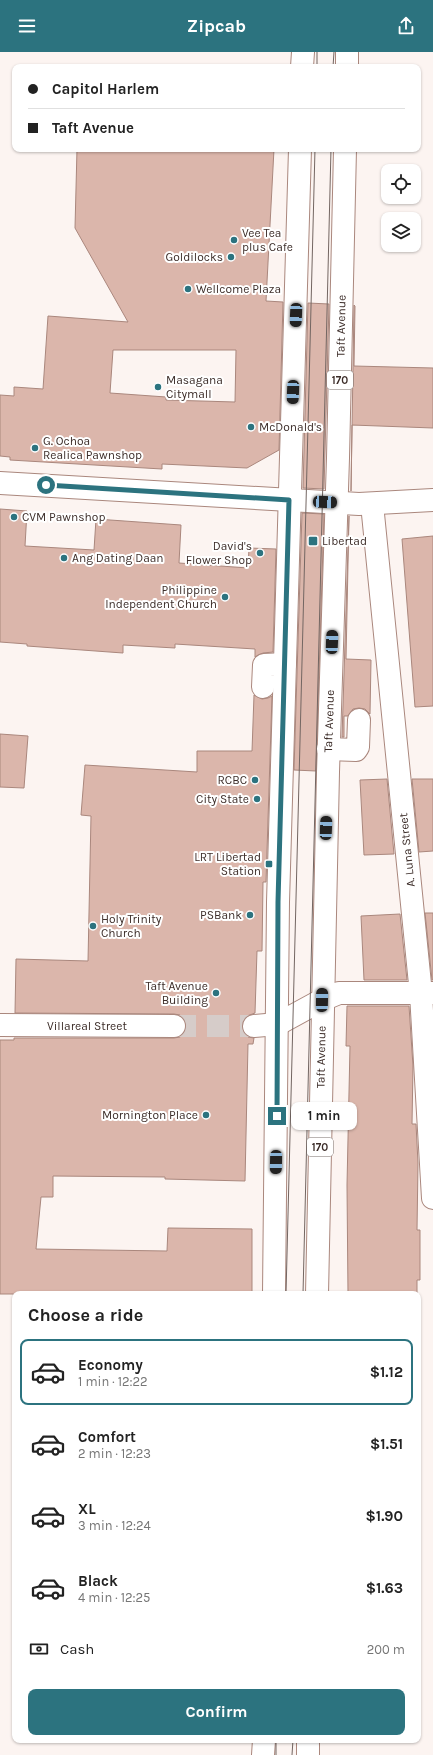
<!DOCTYPE html>
<meta charset="utf-8">
<style>
body{margin:0;font-family:Karla,sans-serif;background:#f2f2f2;color:#222;height:100vh;display:flex;flex-direction:column;font-size:15px;white-space:nowrap}
*{box-sizing:border-box;margin:0}
p{font-size:13px;color:#767676}
.icon{flex:none;width:22px;height:22px;fill:none;stroke:currentColor;stroke-width:2;stroke-linecap:round;stroke-linejoin:round}
.map{position:relative;flex:1;overflow:hidden}
.side{position:absolute;left:12px;top:1239px;width:409px;height:452px;display:flex;flex-direction:column;background:#fff;border-radius:8px;box-shadow:0 1px 3px #0004}
.side>*{flex:none}
.guide{position:absolute;left:12px;top:12px;width:409px;height:88px;border-radius:8px;box-shadow:0 1px 3px #0004;display:grid;align-content:center;height:88px;padding:0 16px;background:#fff}
.buttons{position:absolute;left:381px;top:112px;display:grid;gap:8px}
.buttons a{display:grid;place-items:center;width:40px;height:40px;border-radius:8px;background:#fff;box-shadow:0 1px 3px #0004;font-size:20px}
.end{position:absolute;width:18px;height:18px;margin:-9px;border:5px solid #2c737f;background:#fff;box-shadow:0 0 0 2px #fff}
.from{border-radius:50%}
.bubble{position:absolute;height:28px;border-radius:8px;background:#fff;box-shadow:0 1px 3px #0004;font-size:13px;font-weight:700;line-height:28px;text-align:center}
.car{position:absolute;width:12px;height:24px;margin:-12px -6px;border-radius:5px;box-shadow:0 0 3px 1px #0007;background:linear-gradient(#222 24%,#8ab4d8 0 40%,#222 0 76%,#8ab4d8 0 86%,#222 0)}
.guide b{display:flex;align-items:center;gap:14px;height:38px;font-size:15px}
.guide b+b{border-top:1px solid #e0e0e0}
.guide i{width:10px;height:10px;background:#222}
ul{padding:0;list-style:none}
li{display:flex;align-items:center;gap:12px;height:66px;margin:0 8px 6px;padding:0 8px;border:2px solid transparent;border-radius:8px}
li div{flex:1}
li b{display:block;font-size:15px}
li em{font-style:normal;font-weight:700}
li.on{border-color:#2c737f}
li>.icon{width:36px;height:36px;stroke-width:1.5}
h2{padding:0 16px;font-size:18px;line-height:48px}
.pay{display:flex;align-items:center;gap:10px;height:44px;padding:0 16px;font-size:15px}
.pay p{margin-inline-start:auto}
.button{display:flex;gap:8px;margin-top:auto;padding:8px 16px}
.button a{flex:1;height:46px;border-radius:8px;background:#2c737f;color:#fff;font-size:16px;font-weight:700;line-height:46px;text-align:center}
header{display:flex;justify-content:space-between;align-items:center;height:52px;padding:0 16px;background:#2c737f;color:#fff;font-size:18px;font-weight:700}
.map>svg:first-child{display:block}
</style>
<header><svg class="icon" aria-label="menu" viewBox="0 0 24 24"><path d="M4 6h16M4 12h16M4 18h16"/></svg>Zipcab<svg class="icon" aria-label="share" viewBox="0 0 24 24"><path d="M12 15V3M7 8l5-5 5 5M5 13v7h14v-7"/></svg></header>
<div class="map">
<svg width="433" height="1703" viewBox="0 0 433 1703">
<rect width="100%" height="100%" fill="#fcf4f1"/>
<!-- building -->
<path fill="#dbb6ab" stroke="#aa877d" fill-rule="evenodd" d="M 77,97 L 274,97 L 266,249 L 283,250 L 279,398 L 247,416 L 162,412 L 162,417 L 10,408 L 10,405 L 0,404 L 0,343 L 14,344 L 14,335 L 43,337 L 48,264 L 128,270 L 75,176 ZM 113,298 L 236,298 L 235,350 L 166,348 L 166,345 L 110,341 Z
M 308,251 L 329,252 L 324,437 L 303,436 Z
M 354,253 L 355,254 L 354,314 L 433,316 L 433,376 L 352,373 L 351,439 Z
M 0,457 L 27,459 L 25,494 L 94,498 L 96,467 L 181,473 L 179,511 L 248,516 L 249,496 L 276,497 L 273,600 L 263,601 L 255,605 L 255,597 L 175,592 L 175,596 L 123,593 L 123,601 L 27,594 L 27,592 L 0,590 Z
M 302,461 L 324,462 L 316,719 L 294,718 Z
M 349,464 L 346,607 L 371,608 L 370,662 L 365,657 L 359,656 L 353,657 L 348,664 L 344,664 L 344,685 L 342,685 Z
M 433,484 L 433,654 L 415,655 L 402,487 Z
M 254,643 L 262,647 L 268,646 L 272,644 L 266,830 L 263,830 L 262,899 L 257,899 L 255,961 L 247,964 L 243,969 L 242,975 L 244,981 L 248,985 L 254,986 L 253,992 L 248,992 L 245,1129 L 165,1127 L 165,1125 L 53,1124 L 53,1145 L 41,1145 L 36,1197 L 167,1199 L 168,1176 L 252,1177 L 252,1242 L 0,1242 L 0,988 L 14,988 L 14,986 L 174,986 L 180,985 L 185,981 L 186,974 L 185,968 L 180,963 L 174,962 L 15,961 L 16,907 L 88,909 L 91,764 L 81,763 L 85,713 L 197,720 L 197,699 L 252,699 Z
M 0,682 L 28,684 L 24,736 L 0,735 Z
M 387,727 L 394,802 L 364,803 L 360,728 Z
M 412,727 L 433,727 L 433,799 L 419,800 Z
M 425,861 L 433,861 L 433,928 L 432,928 Z
M 400,862 L 407,928 L 364,928 L 361,864 Z
M 347,954 L 409,954 L 413,1014 L 412,1072 L 416,1072 L 418,1111 L 417,1178 L 420,1178 L 420,1228 L 417,1228 L 417,1242 L 348,1242 L 347,1133 L 350,994 L 346,994 Z"/>
<g fill="none" stroke-linecap="round" stroke-linejoin="round">
<!-- minor-tunnel -->
<path stroke="#d6ccc9" stroke-width="22" stroke-dasharray="22 11" stroke-linecap="butt" d="M 174,974 L 254,974"/>
<defs>
<path id="pedestrian" d="M 263,635 L 264,613 L 285,612
M 328,697 L 356,698 L 358,695 L 359,668"/>
<path id="minor" d="M 0,973 L 174,974
M 254,974 L 278,972 L 322,948 L 339,941 L 433,941"/>
<path id="tertiary" d="M 372,452 L 421,942 L 433,1146"/>
<path id="secondary" d="M 0,431 L 359,452 L 433,448"/>
<path id="primary" d="M 302,15 L 303,0
M 347,15 L 347,0
M 274,1242 L 278,850 L 300,97
M 317,1242 L 328,720 L 338,406 L 345,97
M 263,1703 L 264,1688
M 308,1703 L 308,1688"/>
</defs>
<!-- pedestrian casing -->
<use href="#pedestrian" stroke="#aa877d" stroke-width="24"/>
<!-- minor casing -->
<use href="#minor" stroke="#aa877d" stroke-width="24"/>
<!-- tertiary casing -->
<use href="#tertiary" stroke="#aa877d" stroke-width="24"/>
<!-- secondary casing -->
<use href="#secondary" stroke="#aa877d" stroke-width="24"/>
<!-- primary casing -->
<use href="#primary" stroke="#aa877d" stroke-width="24"/>
<!-- pedestrian -->
<use href="#pedestrian" stroke="#fff" stroke-width="22"/>
<!-- minor -->
<use href="#minor" stroke="#fff" stroke-width="22"/>
<!-- tertiary -->
<use href="#tertiary" stroke="#fff" stroke-width="22"/>
<!-- secondary -->
<use href="#secondary" stroke="#fff" stroke-width="22"/>
<!-- primary -->
<use href="#primary" stroke="#fff" stroke-width="22"/>
<!-- tram -->
<path stroke="#736662" stroke-width="1" d="M 317,15 L 317,0
M 333,15 L 334,0
M 286,1242 L 315,97
M 303,1242 L 331,97
M 276,1703 L 276,1688
M 292,1703 L 293,1688"/>
</g>
<g fill="none" stroke-linecap="round" stroke-linejoin="round">
<!-- route -->
<path stroke="#2c737f" stroke-width="5" d="M 46,433 L 289,448 L 278,850 L 277,1064"/>
</g>
<!-- markers -->
<g fill="#2c737f" stroke="#fff" stroke-width="1.5">
<circle cx="234" cy="188" r="4"/>
<circle cx="231" cy="205" r="4"/>
<circle cx="188" cy="237" r="4"/>
<circle cx="158" cy="335" r="4"/>
<circle cx="251" cy="375" r="4"/>
<circle cx="35" cy="396" r="4"/>
<circle cx="14" cy="465" r="4"/>
<rect x="308" y="484" width="10" height="10" rx="2"/>
<circle cx="260" cy="501" r="4"/>
<circle cx="64" cy="506" r="4"/>
<circle cx="225" cy="545" r="4"/>
<circle cx="255" cy="728" r="4"/>
<circle cx="257" cy="747" r="4"/>
<rect x="265" y="808" width="8" height="8" rx="2"/>
<circle cx="250" cy="863" r="4"/>
<circle cx="93" cy="874" r="4"/>
<circle cx="216" cy="941" r="4"/>
<circle cx="206" cy="1063" r="4"/>
</g>
<g text-anchor="middle" stroke-width="4" stroke-linejoin="round" paint-order="stroke">
<!-- shield labels -->
<g fill="#fff" stroke="#766c69" stroke-width="1">
<rect x="327" y="319" width="26" height="18" rx="3"/>
<rect x="307" y="1086" width="26" height="18" rx="3"/>
</g>
<g font-size="11" font-weight="bold" fill="#3c2d29">
<text x="340" y="332">170</text>
<text x="320" y="1099">170</text>
</g>
<!-- poi labels -->
<g font-size="12" fill="#3c2d29" stroke="#fff" text-anchor="start">
<text x="242" y="185">Vee Tea<tspan x="242" dy="14">plus Cafe</tspan></text>
<text x="223" y="209" text-anchor="end">Goldilocks</text>
<text x="196" y="241">Wellcome Plaza</text>
<text x="166" y="332">Masagana<tspan x="166" dy="14">Citymall</tspan></text>
<text x="259" y="379">McDonald's</text>
<text x="43" y="393">G. Ochoa<tspan x="43" dy="14">Realica Pawnshop</tspan></text>
<text x="22" y="469">CVM Pawnshop</text>
<text x="322" y="493">Libertad</text>
<text x="252" y="498" text-anchor="end">David's<tspan x="252" dy="14">Flower Shop</tspan></text>
<text x="72" y="510">Ang Dating Daan</text>
<text x="217" y="542" text-anchor="end">Philippine<tspan x="217" dy="14">Independent Church</tspan></text>
<text x="247" y="732" text-anchor="end">RCBC</text>
<text x="249" y="751" text-anchor="end">City State</text>
<text x="261" y="809" text-anchor="end">LRT Libertad<tspan x="261" dy="14">Station</tspan></text>
<text x="242" y="867" text-anchor="end">PSBank</text>
<text x="101" y="871">Holy Trinity<tspan x="101" dy="14">Church</tspan></text>
<text x="208" y="938" text-anchor="end">Taft Avenue<tspan x="208" dy="14">Building</tspan></text>
<text x="198" y="1067" text-anchor="end">Mornington Place</text>
</g>
<!-- street labels -->
<g font-size="12" fill="#3c2d29" stroke="#fff">
<text transform="translate(341 274) rotate(-89)" y="4">Taft Avenue</text>
<text transform="translate(329 669) rotate(-88)" y="4">Taft Avenue</text>
<text transform="translate(407 798) rotate(-96)" y="4">A. Luna Street</text>
<text x="87" y="978">Villareal Street</text>
<text transform="translate(321 1005) rotate(-89)" y="4">Taft Avenue</text>
</g>
</g>
</svg>
<div class="buttons">
<a><svg class="icon" aria-label="locate" viewBox="0 0 24 24"><circle cx="12" cy="12" r="6"/><path d="M12 2v4M12 18v4M2 12h4M18 12h4"/></svg></a>
<a><svg class="icon" aria-label="layers" viewBox="0 0 24 24"><path d="M12 4l9 5-9 5-9-5zM3 14l9 5 9-5"/></svg></a>
</div>
<i class="end from" style="left:46px;top:433px"></i>
<i class="end" style="left:277px;top:1064px"></i>
<div class="bubble" style="left:291px;top:1050px;width:66px">1 min</div>
<i class="car" style="left:296px;top:263px;rotate:182deg"></i>
<i class="car" style="left:293px;top:340px;rotate:182deg"></i>
<i class="car" style="left:325px;top:450px;rotate:93deg"></i>
<i class="car" style="left:332px;top:590px;rotate:2deg"></i>
<i class="car" style="left:326px;top:776px;rotate:2deg"></i>
<i class="car" style="left:322px;top:948px;rotate:1deg"></i>
<i class="car" style="left:276px;top:1110px;rotate:181deg"></i>
<div class="guide">
<b><i class="from"></i>Capitol Harlem</b>
<b><i></i>Taft Avenue</b>
</div>
<section class="side">
<h2>Choose a ride</h2>
<ul>
<li class="on"><svg class="icon" aria-label="car" viewBox="0 0 24 24"><path d="M5 17H2v-5l4-1 3-4h7l3 4 3 1v5h-3M9 17h6M6 11h13"/><circle cx="7" cy="17" r="2"/><circle cx="17" cy="17" r="2"/></svg><div><b>Economy</b><p>1 min · 12:22</p></div><em>$1.12</em></li>
<li><svg class="icon" aria-label="car" viewBox="0 0 24 24"><path d="M5 17H2v-5l4-1 3-4h7l3 4 3 1v5h-3M9 17h6M6 11h13"/><circle cx="7" cy="17" r="2"/><circle cx="17" cy="17" r="2"/></svg><div><b>Comfort</b><p>2 min · 12:23</p></div><em>$1.51</em></li>
<li><svg class="icon" aria-label="car" viewBox="0 0 24 24"><path d="M5 17H2v-5l4-1 3-4h7l3 4 3 1v5h-3M9 17h6M6 11h13"/><circle cx="7" cy="17" r="2"/><circle cx="17" cy="17" r="2"/></svg><div><b>XL</b><p>3 min · 12:24</p></div><em>$1.90</em></li>
<li><svg class="icon" aria-label="car" viewBox="0 0 24 24"><path d="M5 17H2v-5l4-1 3-4h7l3 4 3 1v5h-3M9 17h6M6 11h13"/><circle cx="7" cy="17" r="2"/><circle cx="17" cy="17" r="2"/></svg><div><b>Black</b><p>4 min · 12:25</p></div><em>$1.63</em></li>
</ul>
<div class="pay"><svg class="icon" aria-label="cash" viewBox="0 0 24 24"><path d="M3 7h18v10H3z"/><circle cx="12" cy="12" r="2"/></svg>Cash<p>200 m</p></div>
<div class="button"><a>Confirm</a></div>
</section>
</div>
